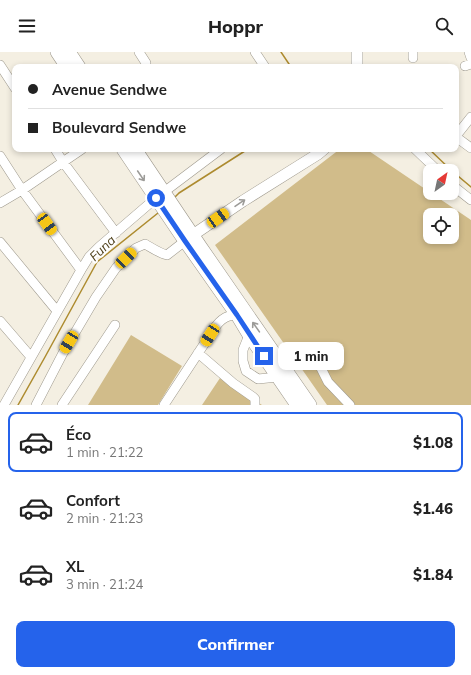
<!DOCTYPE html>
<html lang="fr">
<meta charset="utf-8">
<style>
body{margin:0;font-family:Mulish,sans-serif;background:#f6f6f6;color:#222;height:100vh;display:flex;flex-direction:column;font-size:15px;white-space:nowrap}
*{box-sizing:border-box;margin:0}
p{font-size:13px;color:#767676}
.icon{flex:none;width:22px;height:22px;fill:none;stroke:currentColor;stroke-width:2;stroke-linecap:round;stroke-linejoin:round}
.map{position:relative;height:353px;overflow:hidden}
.details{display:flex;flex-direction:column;background:#fff;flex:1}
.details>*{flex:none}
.banner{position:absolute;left:12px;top:12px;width:447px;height:88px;border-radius:8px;box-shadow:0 2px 6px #0003;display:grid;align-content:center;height:88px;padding:0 16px;background:#fff}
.needle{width:26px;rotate:33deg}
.buttons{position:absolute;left:423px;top:112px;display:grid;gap:8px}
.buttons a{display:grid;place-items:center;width:36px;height:36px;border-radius:8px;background:#fff;box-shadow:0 2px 6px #0003;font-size:20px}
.end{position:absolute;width:18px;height:18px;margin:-9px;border:5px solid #2563eb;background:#fff;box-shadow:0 0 0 2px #fff}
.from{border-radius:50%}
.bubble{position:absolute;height:28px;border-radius:8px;background:#fff;box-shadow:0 2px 6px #0003;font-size:13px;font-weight:800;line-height:28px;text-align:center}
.car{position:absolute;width:12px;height:24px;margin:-12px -6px;border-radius:5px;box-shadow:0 0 3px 1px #0007;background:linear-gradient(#f5c518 24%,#345 0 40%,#f5c518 0 76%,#345 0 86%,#f5c518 0)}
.banner b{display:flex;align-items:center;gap:14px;height:38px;font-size:15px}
.banner b+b{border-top:1px solid #e0e0e0}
.banner i{width:10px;height:10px;background:#222}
ul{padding:7px 0 0;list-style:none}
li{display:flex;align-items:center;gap:12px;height:60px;margin:0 8px 6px;padding:0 8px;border:2px solid transparent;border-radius:8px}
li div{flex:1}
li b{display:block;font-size:15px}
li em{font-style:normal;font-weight:800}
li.selected{border-color:#2563eb}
li>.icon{width:36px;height:36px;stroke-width:1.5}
.primary-button{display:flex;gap:8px;margin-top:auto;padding:8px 16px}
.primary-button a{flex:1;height:46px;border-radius:8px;background:#2563eb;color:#fff;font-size:16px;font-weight:800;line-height:46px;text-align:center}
header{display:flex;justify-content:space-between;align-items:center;height:52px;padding:0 16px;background:#fff;font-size:18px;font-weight:800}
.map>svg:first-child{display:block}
</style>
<header><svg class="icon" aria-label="menu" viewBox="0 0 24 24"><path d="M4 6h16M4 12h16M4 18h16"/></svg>Hoppr<svg class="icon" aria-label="search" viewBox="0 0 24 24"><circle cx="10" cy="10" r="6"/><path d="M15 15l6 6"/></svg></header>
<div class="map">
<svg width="471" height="353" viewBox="0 0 471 353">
<rect width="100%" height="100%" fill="#f4efe2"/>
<!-- green -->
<path fill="#d1bc8a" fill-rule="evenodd" d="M 340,97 L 366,97 L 471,168 L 471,353 L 327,353 L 215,193 ZM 430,163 L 452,163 L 452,185 L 430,185 Z
M 131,283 L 182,314 L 158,353 L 88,353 Z
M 220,326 L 262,353 L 202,353 Z"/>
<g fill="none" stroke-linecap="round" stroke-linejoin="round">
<!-- stream -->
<path stroke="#ad8b2f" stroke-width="1.5" d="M 281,0 L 291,15
M 429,97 L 452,119 L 471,135
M 174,146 L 179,141 L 248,97
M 18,353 L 45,305 L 97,210 L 158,161"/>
<defs>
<path id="minor" d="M 139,0 L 146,11 L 145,15
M 255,0 L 265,15
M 469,0 L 471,6
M 413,6 L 413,0
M 0,13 L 15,36
M 465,14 L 471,12
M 456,84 L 471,65
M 456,85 L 471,96
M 55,97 L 63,110 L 116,181
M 415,97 L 438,119
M 0,104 L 22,138 L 81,218
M 452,133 L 471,148
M 0,151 L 22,138 L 82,97
M 0,190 L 57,259
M 0,269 L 31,305
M 249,283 L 243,298 L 243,309 L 246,319 L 258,327 L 278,325
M 198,301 L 233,331 L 253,345 L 255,347 L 255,353
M 277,305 L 296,300 L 311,302 L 316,306 L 328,330 L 350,353
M 4,353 L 81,218 L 89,205 L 99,195 L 156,146 L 221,97
M 36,353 L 63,301 L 96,245 L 116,216 L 136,196 L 145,192 C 152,196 159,201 167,203 L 185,189
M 62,353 L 115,273
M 164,353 L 216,274 C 219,270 223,266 229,264 C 234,263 237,263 242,261"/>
<path id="major" d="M 357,15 L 357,0
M 187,187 L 243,149 L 318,102 L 324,97"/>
<path id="highway" d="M 57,0 L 67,15
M 69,0 L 79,15
M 123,97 L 185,189 L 237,263 L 249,283 L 297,353
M 135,97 L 200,194 L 310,353"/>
</defs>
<!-- minor casing -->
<use href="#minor" stroke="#9d988c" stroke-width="10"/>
<!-- major casing -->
<use href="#major" stroke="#9d988c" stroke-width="12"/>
<!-- highway casing -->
<use href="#highway" stroke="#9d988c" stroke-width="14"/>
<!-- minor -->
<use href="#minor" stroke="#fff" stroke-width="9"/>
<!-- major -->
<use href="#major" stroke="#fff" stroke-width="11"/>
<!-- highway -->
<use href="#highway" stroke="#fff" stroke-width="13"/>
</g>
<!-- one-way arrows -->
<defs><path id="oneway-shaft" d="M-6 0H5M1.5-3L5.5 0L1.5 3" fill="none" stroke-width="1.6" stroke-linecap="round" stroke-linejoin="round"/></defs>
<g stroke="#9c9b98">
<use href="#oneway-shaft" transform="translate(141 124) rotate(56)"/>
<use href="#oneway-shaft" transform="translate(240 151) rotate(-34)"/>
<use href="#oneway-shaft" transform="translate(256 275) rotate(-125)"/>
</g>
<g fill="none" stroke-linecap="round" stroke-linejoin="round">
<!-- route -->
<path stroke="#2563eb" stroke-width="5" d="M 156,146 L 185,189 L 237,263 L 264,304"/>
</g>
<g text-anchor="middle" stroke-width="4" stroke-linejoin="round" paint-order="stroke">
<!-- water labels -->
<g font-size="13" font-style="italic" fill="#51431d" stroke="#fff">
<text transform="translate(102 196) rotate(-44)" y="5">Funa</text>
</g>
</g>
</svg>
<div class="buttons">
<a><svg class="needle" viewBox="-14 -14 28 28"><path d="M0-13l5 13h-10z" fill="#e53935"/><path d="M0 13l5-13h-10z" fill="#767676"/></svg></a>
<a><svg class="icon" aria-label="locate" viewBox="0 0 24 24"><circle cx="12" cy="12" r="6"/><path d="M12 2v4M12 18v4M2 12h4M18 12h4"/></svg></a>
</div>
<i class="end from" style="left:156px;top:146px"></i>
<i class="end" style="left:264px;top:304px"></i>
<div class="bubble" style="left:278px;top:290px;width:66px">1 min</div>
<i class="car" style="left:218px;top:166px;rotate:55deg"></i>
<i class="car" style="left:47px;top:172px;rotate:144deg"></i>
<i class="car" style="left:126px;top:206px;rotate:46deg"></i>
<i class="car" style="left:210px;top:283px;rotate:213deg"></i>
<i class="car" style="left:69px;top:290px;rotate:211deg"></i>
<div class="banner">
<b><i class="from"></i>Avenue Sendwe</b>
<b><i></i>Boulevard Sendwe</b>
</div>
</div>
<section class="details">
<ul>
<li class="selected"><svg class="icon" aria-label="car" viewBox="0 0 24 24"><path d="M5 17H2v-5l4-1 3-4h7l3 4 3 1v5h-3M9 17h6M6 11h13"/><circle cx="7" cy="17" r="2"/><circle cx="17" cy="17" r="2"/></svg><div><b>Éco</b><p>1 min · 21:22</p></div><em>$1.08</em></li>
<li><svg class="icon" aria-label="car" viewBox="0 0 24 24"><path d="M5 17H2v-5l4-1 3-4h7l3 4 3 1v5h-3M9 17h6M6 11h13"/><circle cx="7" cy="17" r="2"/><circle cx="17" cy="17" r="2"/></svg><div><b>Confort</b><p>2 min · 21:23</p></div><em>$1.46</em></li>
<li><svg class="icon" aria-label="car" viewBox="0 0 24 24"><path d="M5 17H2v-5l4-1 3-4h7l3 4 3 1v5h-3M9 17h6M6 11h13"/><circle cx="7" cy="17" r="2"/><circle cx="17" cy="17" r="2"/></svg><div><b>XL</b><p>3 min · 21:24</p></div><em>$1.84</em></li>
</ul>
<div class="primary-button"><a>Confirmer</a></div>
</section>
